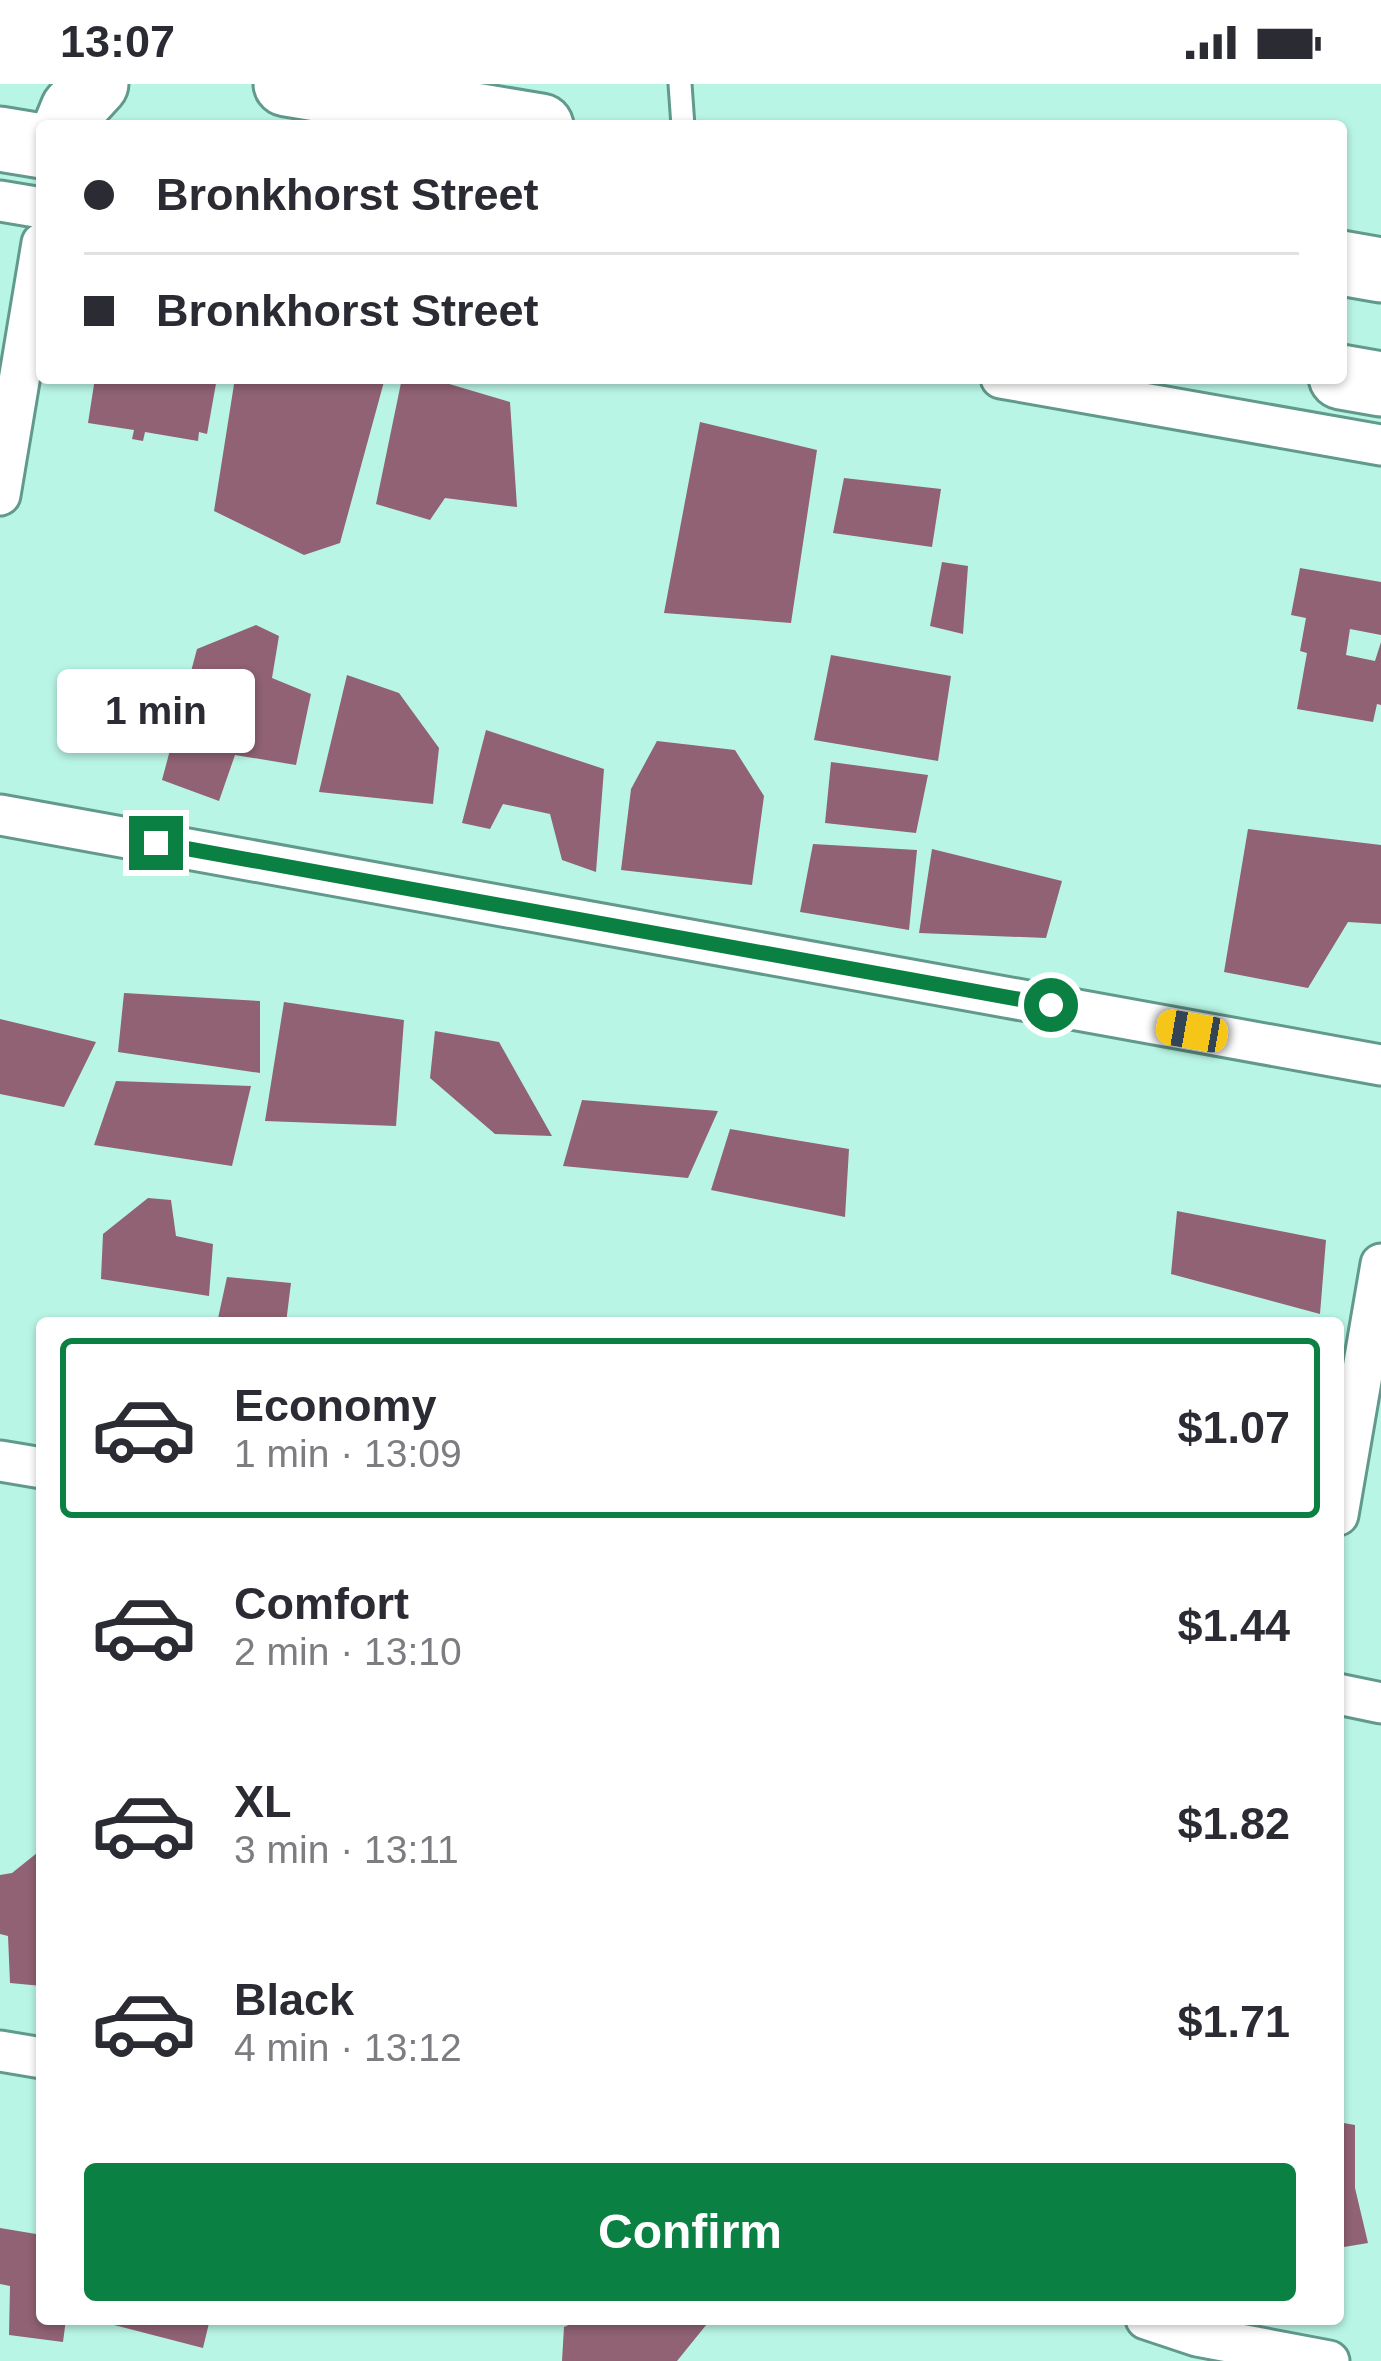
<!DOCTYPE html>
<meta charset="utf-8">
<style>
body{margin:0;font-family:Helvetica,sans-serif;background:#f2f2f3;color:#2b2b33;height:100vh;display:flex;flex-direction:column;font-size:45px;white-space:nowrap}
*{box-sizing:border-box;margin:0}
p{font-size:39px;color:#7c7c81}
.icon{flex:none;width:66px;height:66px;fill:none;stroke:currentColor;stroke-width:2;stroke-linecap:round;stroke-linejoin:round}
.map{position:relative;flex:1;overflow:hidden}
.sheet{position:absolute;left:36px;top:1233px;width:1308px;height:1008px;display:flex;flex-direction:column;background:#fff;border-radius:12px;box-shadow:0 3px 9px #0004}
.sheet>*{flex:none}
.top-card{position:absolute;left:36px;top:36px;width:1311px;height:264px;border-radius:12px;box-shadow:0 3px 9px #0004;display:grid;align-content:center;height:264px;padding:0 48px;background:#fff}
.end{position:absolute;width:54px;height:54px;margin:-27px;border:15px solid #0b8043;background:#fff;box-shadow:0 0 0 6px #fff}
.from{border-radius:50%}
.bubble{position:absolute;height:84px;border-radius:12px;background:#fff;box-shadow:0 3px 9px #0004;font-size:39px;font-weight:700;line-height:84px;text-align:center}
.car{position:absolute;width:36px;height:72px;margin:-36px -18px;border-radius:15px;box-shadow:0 0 9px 3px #0007;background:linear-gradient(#f5c518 24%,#345 0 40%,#f5c518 0 76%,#345 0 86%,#f5c518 0)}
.top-card b{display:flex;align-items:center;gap:42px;height:114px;font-size:45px}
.top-card b+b{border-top:3px solid #e1e1e2}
.top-card i{width:30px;height:30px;background:#2b2b33}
ul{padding:21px 0 0;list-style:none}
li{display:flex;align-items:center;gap:36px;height:180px;margin:0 24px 18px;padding:0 24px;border:6px solid transparent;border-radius:12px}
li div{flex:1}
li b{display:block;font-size:45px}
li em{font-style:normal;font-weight:700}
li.selected{border-color:#0b8043}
li>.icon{width:108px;height:108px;stroke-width:1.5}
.primary-button{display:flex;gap:24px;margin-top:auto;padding:24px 48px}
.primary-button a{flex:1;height:138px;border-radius:12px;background:#0b8043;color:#fff;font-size:48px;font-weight:700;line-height:138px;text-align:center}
.status{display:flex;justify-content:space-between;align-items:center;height:84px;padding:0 60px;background:#fff;direction:ltr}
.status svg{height:33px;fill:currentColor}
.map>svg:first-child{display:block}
</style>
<div class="status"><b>13:07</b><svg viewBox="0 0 49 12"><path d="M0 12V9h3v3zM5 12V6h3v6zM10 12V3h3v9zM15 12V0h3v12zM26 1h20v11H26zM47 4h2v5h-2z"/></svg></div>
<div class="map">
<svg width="1381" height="2277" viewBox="0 0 1381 2277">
<rect width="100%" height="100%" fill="#b9f5e5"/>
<!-- building -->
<path fill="#906273" d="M 95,294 L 217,294 L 207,350 L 199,348 L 198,357 L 145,348 L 143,357 L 132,355 L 134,346 L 88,339 Z
M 235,294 L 385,294 L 340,459 L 304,471 L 214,427 Z
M 402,294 L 429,294 L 510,318 L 517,423 L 445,414 L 430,436 L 376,420 Z
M 700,338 L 817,366 L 791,539 L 664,529 Z
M 844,394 L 941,405 L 932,463 L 833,449 Z
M 942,478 L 968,482 L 963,550 L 930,542 Z
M 1300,484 L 1381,498 L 1381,551 L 1350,545 L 1346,571 L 1375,577 L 1381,558 L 1381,621 L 1377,620 L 1373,638 L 1297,625 L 1307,569 L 1300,567 L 1306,534 L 1291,531 Z
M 256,541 L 279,552 L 272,594 L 311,610 L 296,681 L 235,671 L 219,717 L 162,696 L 197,565 Z
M 831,571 L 951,592 L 938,677 L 814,656 Z
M 347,591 L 399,609 L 439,664 L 433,720 L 319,708 Z
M 486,646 L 604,685 L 596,788 L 562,776 L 550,730 L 503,720 L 490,745 L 462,739 Z
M 657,657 L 735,666 L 764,712 L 752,801 L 621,786 L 631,705 Z
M 831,678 L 928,691 L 916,749 L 825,739 Z
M 1248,745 L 1381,761 L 1381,840 L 1348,838 L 1308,904 L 1224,888 Z
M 813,760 L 917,766 L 909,846 L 800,828 Z
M 932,765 L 1062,797 L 1046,854 L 919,849 Z
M 124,909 L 260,917 L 260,989 L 118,968 Z
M 284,918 L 404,936 L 396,1042 L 265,1037 Z
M 0,935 L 96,958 L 64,1023 L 0,1010 Z
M 435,947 L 499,958 L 552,1052 L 495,1050 L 430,994 Z
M 116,997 L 251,1002 L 232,1082 L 94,1061 Z
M 582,1016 L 718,1027 L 688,1094 L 563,1082 Z
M 730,1045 L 849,1065 L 845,1133 L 711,1106 Z
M 148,1114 L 171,1116 L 176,1152 L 213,1160 L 209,1212 L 101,1195 L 103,1150 Z
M 1177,1127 L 1326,1156 L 1320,1230 L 1171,1190 Z
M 227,1193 L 291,1199 L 286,1239 L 217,1239 Z
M 37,1769 L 42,1775 L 42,1902 L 10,1899 L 8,1852 L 0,1850 L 0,1791 L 12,1789 Z
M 1338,2038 L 1355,2041 L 1355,2104 L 1368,2159 L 1338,2164 Z
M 0,2144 L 42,2151 L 42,2235 L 66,2235 L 63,2258 L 9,2251 L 10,2202 L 0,2200 Z
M 91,2235 L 210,2235 L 203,2264 Z
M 583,2235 L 711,2235 L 677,2277 L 562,2277 L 564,2243 Z"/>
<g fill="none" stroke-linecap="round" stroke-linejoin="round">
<defs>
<path id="lane" d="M 680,0 L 683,42"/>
<path id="street" d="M 0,117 L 42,124
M 1001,294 L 1381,361
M 0,411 L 42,159
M 0,731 L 1381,981
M 0,1377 L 42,1384
M 1338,1431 L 1381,1180
M 1338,1610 L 1381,1619
M 0,1967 L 42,1974
M 1146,2235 L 1197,2252 L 1329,2277"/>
<path id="primary" d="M 286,0 L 541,42
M 66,42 L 73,25 L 96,0
M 0,55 L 42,62
M 1341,179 L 1381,186
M 1341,293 L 1381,300"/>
</defs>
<!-- lane casing -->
<use href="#lane" stroke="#619a8c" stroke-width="27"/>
<!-- street casing -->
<use href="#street" stroke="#619a8c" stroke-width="45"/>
<!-- primary casing -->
<use href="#primary" stroke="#619a8c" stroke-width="69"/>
<!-- lane -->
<use href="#lane" stroke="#fff" stroke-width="21"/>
<!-- street -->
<use href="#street" stroke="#fff" stroke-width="39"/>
<!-- primary -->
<use href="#primary" stroke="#fff" stroke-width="63"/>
</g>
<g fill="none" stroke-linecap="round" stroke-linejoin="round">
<!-- route -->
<path stroke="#0b8043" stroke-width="15" d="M 156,759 L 1051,921"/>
</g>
</svg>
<i class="end from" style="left:1051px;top:921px"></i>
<i class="end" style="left:156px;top:759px"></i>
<div class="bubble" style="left:57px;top:585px;width:198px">1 min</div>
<i class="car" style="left:1192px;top:947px;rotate:280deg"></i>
<div class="top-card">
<b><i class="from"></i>Bronkhorst Street</b>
<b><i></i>Bronkhorst Street</b>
</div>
<section class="sheet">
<ul>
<li class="selected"><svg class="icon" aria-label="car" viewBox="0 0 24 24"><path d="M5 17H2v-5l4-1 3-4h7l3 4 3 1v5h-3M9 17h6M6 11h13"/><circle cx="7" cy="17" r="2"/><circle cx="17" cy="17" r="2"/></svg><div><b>Economy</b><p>1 min · 13:09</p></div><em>$1.07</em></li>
<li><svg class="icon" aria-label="car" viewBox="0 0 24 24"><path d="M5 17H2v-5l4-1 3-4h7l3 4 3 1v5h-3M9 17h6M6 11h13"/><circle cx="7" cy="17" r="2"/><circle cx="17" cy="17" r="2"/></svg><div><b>Comfort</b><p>2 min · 13:10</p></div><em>$1.44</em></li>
<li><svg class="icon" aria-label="car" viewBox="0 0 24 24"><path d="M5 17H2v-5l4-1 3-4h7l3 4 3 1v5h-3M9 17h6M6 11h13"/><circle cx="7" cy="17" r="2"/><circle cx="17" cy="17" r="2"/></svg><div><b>XL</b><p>3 min · 13:11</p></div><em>$1.82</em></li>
<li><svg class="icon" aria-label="car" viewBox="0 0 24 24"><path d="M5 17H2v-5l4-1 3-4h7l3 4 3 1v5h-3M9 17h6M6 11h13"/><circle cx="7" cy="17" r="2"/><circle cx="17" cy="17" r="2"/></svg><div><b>Black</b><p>4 min · 13:12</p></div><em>$1.71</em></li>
</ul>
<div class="primary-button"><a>Confirm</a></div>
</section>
</div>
